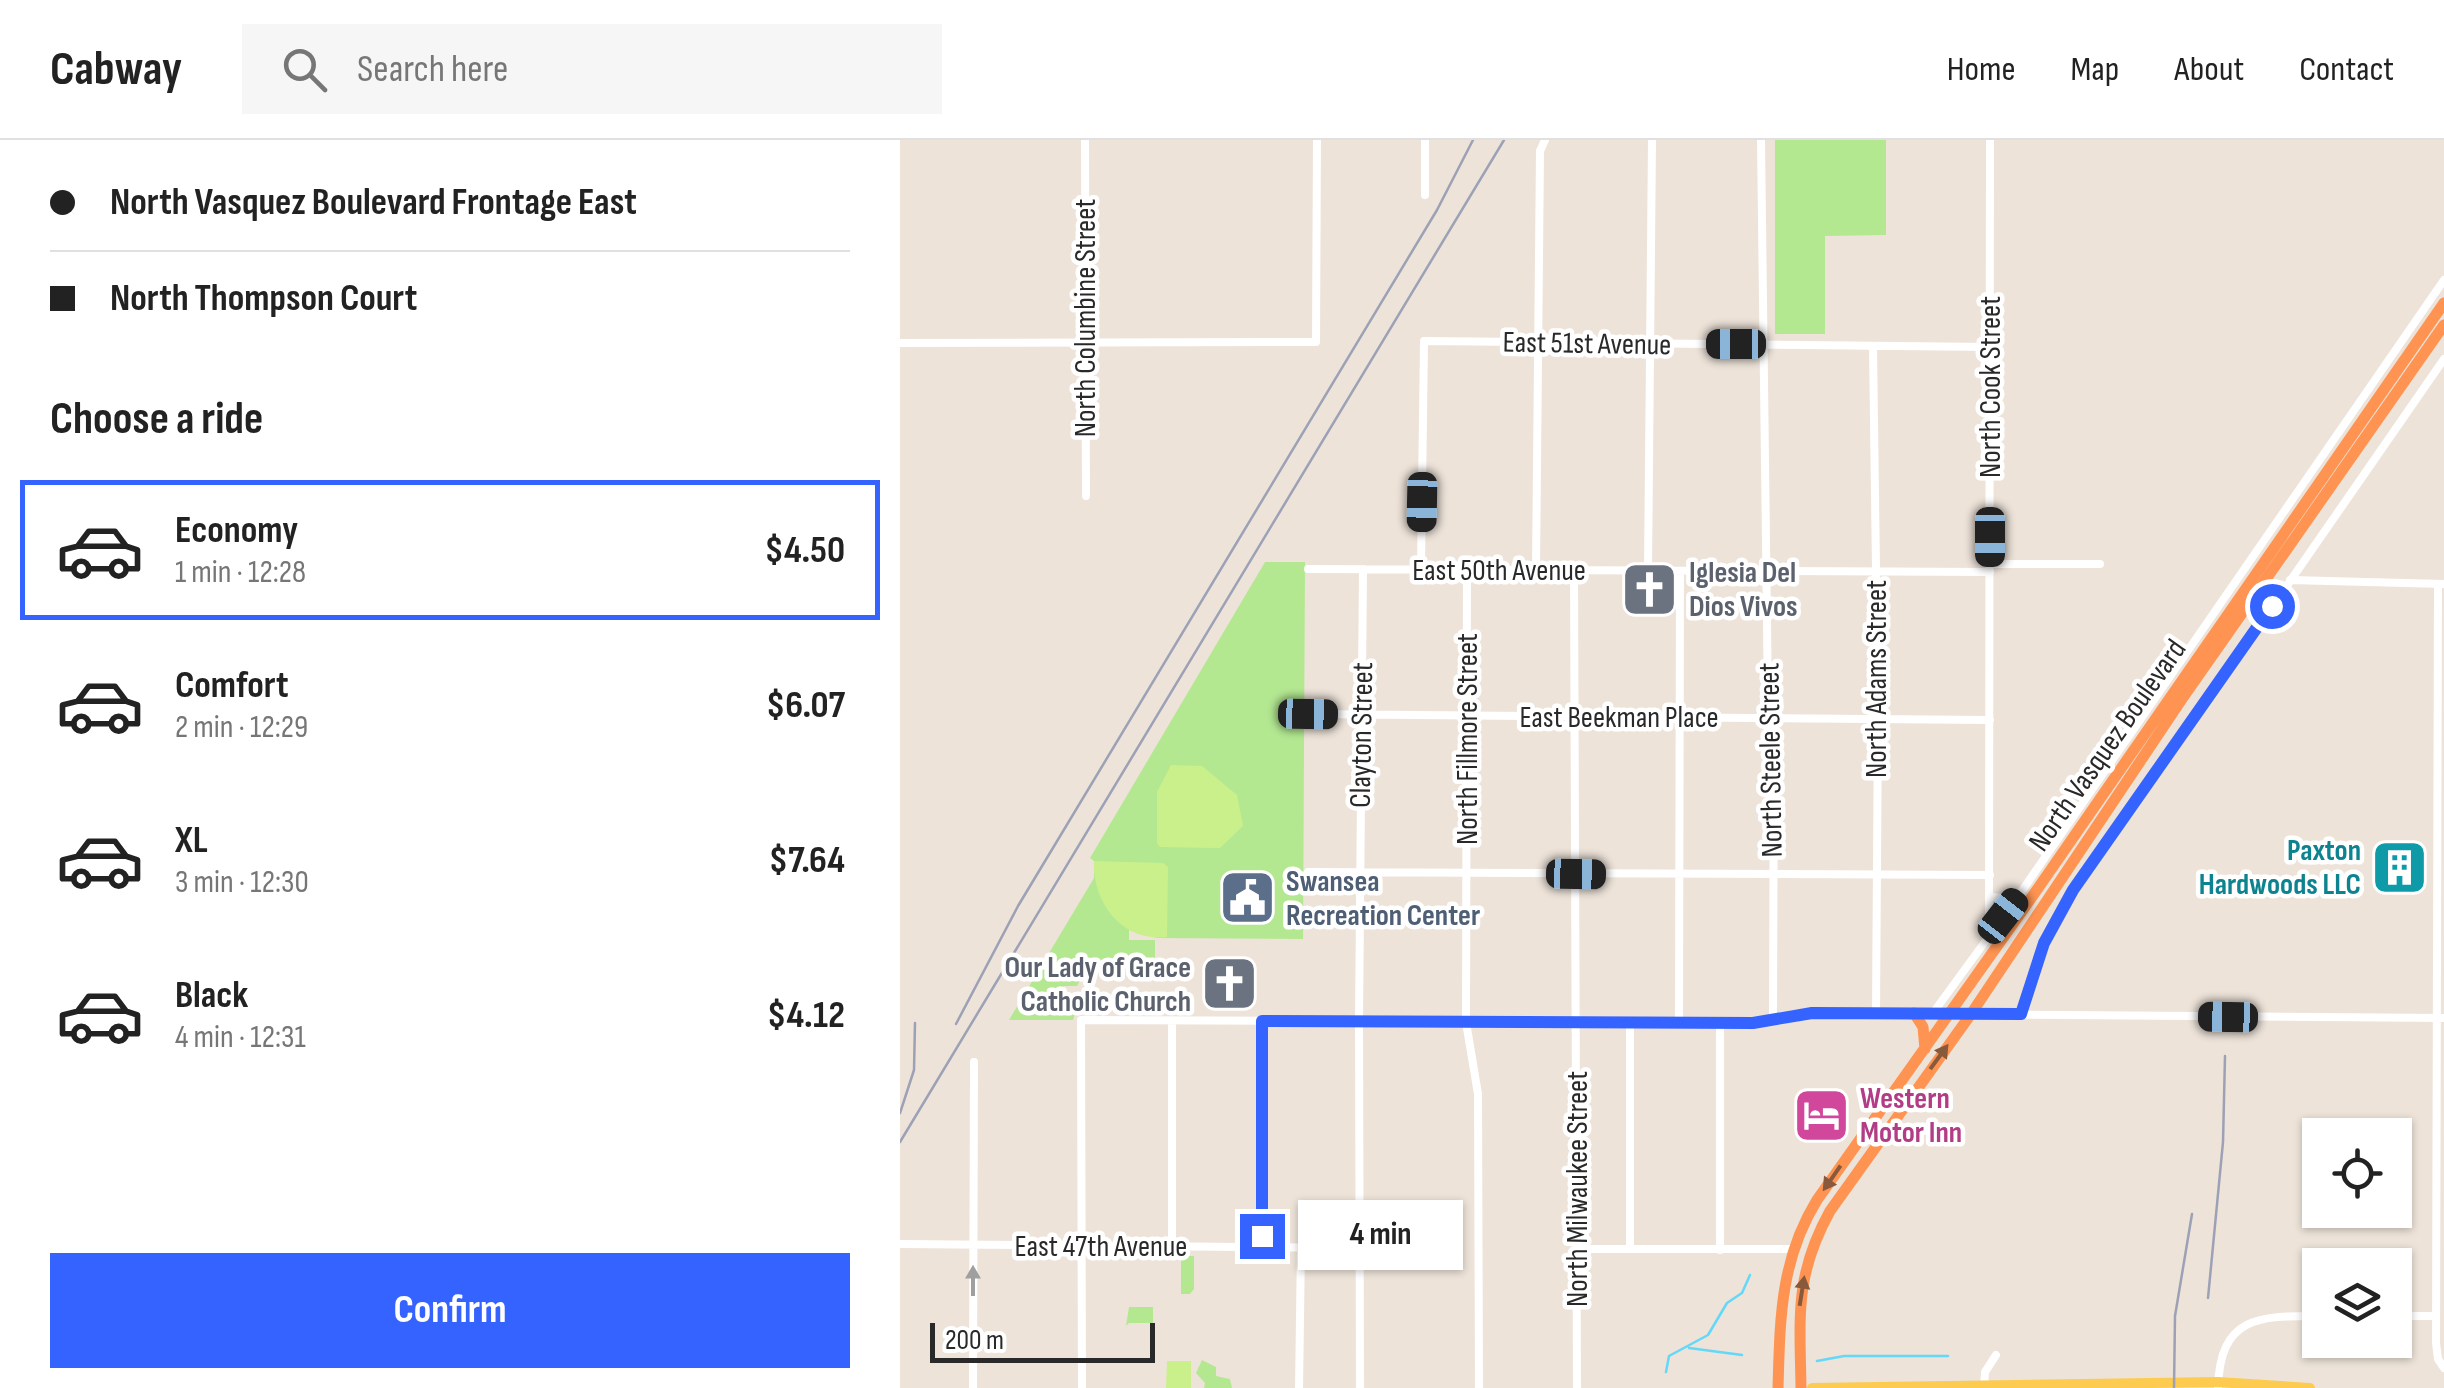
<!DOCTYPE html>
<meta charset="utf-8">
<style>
body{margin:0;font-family:"Sofia Sans Condensed",sans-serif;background:#f6f6f6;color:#222;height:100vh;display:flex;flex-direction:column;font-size:38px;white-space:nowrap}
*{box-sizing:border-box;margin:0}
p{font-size:32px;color:#767676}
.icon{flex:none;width:55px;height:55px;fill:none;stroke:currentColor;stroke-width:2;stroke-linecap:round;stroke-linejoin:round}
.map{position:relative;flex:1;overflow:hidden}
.drawer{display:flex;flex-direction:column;background:#fff;width:900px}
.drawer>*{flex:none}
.guide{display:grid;align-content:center;height:220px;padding:0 50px;background:#fff}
.fabs{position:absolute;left:1402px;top:978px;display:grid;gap:20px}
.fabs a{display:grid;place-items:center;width:110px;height:110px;border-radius:0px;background:#fff;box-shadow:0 2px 8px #0004;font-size:50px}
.scale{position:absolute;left:30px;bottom:25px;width:225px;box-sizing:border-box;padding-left:10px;border:5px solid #292929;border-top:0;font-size:28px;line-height:35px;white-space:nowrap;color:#292929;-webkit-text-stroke:8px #fff;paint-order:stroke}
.end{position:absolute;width:45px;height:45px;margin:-22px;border:12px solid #3463ff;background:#fff;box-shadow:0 0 0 5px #fff}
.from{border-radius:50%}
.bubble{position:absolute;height:70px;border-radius:0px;background:#fff;box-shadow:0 2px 8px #0004;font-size:32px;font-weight:700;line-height:70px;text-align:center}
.car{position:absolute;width:30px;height:60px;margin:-30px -15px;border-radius:12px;box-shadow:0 0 8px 2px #0007;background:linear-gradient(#222 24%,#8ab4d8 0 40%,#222 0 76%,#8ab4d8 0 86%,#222 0)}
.guide b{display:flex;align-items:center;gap:35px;height:95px;font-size:38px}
.guide b+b{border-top:2px solid #e0e0e0}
.guide i{width:25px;height:25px;background:#222}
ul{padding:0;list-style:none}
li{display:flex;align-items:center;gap:30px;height:140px;margin:0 20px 15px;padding:0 30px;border:5px solid transparent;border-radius:0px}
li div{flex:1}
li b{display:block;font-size:38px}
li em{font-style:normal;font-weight:700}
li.selected{border-color:#3463ff}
li>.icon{width:90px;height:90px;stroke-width:1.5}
h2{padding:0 50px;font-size:45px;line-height:120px}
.cta{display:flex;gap:20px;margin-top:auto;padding:20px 50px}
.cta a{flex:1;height:115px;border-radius:0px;background:#3463ff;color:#fff;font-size:40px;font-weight:700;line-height:115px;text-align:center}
header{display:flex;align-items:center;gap:60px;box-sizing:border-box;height:140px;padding:0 50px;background:#fff;border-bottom:2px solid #e0e0e0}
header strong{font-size:48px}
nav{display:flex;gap:55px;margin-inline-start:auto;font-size:35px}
.search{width:700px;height:90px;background:#f6f6f6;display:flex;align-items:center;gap:25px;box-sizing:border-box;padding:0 35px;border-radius:0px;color:#767676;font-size:38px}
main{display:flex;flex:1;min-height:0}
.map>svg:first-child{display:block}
</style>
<header>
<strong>Cabway</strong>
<div class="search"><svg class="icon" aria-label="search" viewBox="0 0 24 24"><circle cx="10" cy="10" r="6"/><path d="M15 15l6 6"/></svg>Search here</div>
<nav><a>Home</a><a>Map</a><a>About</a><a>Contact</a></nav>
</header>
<main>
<section class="drawer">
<div class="guide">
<b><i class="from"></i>North Vasquez Boulevard Frontage East</b>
<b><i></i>North Thompson Court</b>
</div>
<h2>Choose a ride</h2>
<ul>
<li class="selected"><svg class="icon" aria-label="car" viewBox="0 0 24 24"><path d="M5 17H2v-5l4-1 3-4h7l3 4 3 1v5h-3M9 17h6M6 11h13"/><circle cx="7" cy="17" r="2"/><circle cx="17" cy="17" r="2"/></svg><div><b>Economy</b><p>1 min · 12:28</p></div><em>$4.50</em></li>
<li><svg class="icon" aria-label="car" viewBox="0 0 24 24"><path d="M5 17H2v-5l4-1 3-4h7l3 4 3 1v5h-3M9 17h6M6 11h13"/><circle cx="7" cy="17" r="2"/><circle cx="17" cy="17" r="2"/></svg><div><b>Comfort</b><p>2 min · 12:29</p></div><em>$6.07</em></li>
<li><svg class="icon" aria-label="car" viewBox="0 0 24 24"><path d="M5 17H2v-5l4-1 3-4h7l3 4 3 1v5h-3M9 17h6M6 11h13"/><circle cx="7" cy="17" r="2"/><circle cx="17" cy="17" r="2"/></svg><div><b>XL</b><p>3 min · 12:30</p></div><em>$7.64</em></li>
<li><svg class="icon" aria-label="car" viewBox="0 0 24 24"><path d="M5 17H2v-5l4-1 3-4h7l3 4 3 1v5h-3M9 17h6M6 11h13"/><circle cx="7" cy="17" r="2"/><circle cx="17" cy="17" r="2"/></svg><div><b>Black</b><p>4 min · 12:31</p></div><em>$4.12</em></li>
</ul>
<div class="cta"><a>Confirm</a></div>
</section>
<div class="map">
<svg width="1544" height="1248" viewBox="0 0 1544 1248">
<rect width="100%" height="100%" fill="#ede3d9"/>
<!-- green -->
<path fill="#b3e891" d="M 875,0 L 986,0 L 986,95 L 925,96 L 925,194 L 875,194 Z
M 365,422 L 405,422 L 403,799 L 257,798 L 229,790 L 229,800 L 255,800 L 255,820 L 225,819 L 224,827 L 186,827 L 186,836 L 182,837 L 177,846 L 164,846 L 162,862 L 190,862 L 194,870 L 176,871 L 173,880 L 109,880 L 194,738 L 194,721 L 190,718 Z
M 281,1116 L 294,1116 L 294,1149 L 290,1154 L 281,1154 Z
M 229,1167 L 253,1167 L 253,1183 L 229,1183 L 226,1186 Z
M 302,1220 L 316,1227 L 316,1236 L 330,1239 L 332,1248 L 304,1248 L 305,1243 L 296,1233 Z"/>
<!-- pitch -->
<path fill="#caf08b" d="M 271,625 L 302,626 L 337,655 L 343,686 L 320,708 L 260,707 L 257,703 L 257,652 Z
M 194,721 L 263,723 L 268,727 L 267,797 C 222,803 192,762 194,721 Z
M 267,1221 L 291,1221 L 291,1248 L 266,1248 Z"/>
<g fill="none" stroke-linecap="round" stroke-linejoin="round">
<!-- stream -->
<path stroke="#63d8f8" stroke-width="2.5" d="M 789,1208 L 842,1215
M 917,1221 L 944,1216 L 1048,1216
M 766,1232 L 769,1216 L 808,1195 L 827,1163 L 842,1153 L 850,1135"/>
<!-- minor -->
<path stroke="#fff" stroke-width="8" d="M 185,0 L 186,356
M 861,0 L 868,563 L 874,591 L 873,879
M 525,55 L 525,0
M 0,203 L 416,202 L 417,0
M 973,206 L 978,579 L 976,873
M 1090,424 L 1200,424
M 408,429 L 1090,432
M 521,429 L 524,201 L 1090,207
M 567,430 L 566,882 L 578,954 L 579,1248
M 636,430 L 640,11 L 645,0
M 674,430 L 677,1248
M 748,431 L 752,0
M 1390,440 L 1544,444
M 1538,444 L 1536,1203 L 1538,1219 L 1544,1228
M 408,574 L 1090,580
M 408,732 L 1090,735
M 1090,757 L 1120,759
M 1089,793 L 1090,0
M 1033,873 L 1117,758 L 1544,140
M 1121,874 L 1144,803 L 1187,727 L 1278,603 L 1544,219
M 272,881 L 272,1106
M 363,881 L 363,1107
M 779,882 L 780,431
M 820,883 L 820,1110
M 0,1104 L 461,1108
M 677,1109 L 893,1109
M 730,1109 L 730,882
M 1495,1176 L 1536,1176
M 73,1248 L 74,922
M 182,1248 L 181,880 L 853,883 L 895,874 L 924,873 L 1544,878
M 399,1248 L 401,1107
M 460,1248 L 459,881 L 463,429
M 1084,1248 L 1085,1232 L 1096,1215
M 1318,1248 C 1320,1175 1360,1176 1420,1176"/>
<!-- major -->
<path stroke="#fccb4f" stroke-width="10" d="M 912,1248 L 1318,1242 L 1410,1248"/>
<!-- highway -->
<path stroke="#ff9452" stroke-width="11" d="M 1014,873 L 1023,887 L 1025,909
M 878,1248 C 880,1180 880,1120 917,1060 L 1127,764 L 1544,163
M 901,1248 C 900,1178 894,1136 930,1071 L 1071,874 L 1282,559 L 1544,185"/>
<!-- rail -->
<path stroke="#9ca1b5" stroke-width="2.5" d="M 56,884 L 118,766 L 537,70 L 573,0
M 0,973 L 14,930 L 15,883
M 0,1002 L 604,0
M 1308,1158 L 1323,1002 L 1325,916
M 1274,1248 L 1275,1176 L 1292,1074"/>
</g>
<!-- one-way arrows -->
<defs><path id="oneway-solid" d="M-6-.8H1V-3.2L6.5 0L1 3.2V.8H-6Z" transform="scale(2.5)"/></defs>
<g fill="#89593b">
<use href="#oneway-solid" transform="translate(1039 917) rotate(-54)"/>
<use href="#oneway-solid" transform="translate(932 1038) rotate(125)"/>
<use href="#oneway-solid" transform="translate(902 1151) rotate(-81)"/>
</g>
<use fill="#9f9f9f" href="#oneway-solid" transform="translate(73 1141) rotate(-90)"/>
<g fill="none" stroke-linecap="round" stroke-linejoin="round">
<!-- route -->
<path stroke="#3463ff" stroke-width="12" d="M 362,1096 L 362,881 L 853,883 L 912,873 L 1121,874 L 1144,803 L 1173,750 L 1372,466"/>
</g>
<!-- icons -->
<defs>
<symbol id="church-square" viewBox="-11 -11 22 22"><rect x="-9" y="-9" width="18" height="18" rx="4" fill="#6b7280" stroke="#fff"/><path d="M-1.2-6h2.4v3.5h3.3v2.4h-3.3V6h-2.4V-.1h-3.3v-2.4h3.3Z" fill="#fff"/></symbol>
<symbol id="building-square" viewBox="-11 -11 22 22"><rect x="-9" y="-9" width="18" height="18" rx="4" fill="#0f9aa8" stroke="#fff"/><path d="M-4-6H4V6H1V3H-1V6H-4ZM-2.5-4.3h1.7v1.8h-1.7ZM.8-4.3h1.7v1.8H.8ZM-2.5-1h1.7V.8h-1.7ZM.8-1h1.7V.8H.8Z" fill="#fff"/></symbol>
<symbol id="civic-square" viewBox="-11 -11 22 22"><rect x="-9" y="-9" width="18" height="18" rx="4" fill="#5c6f8a" stroke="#fff"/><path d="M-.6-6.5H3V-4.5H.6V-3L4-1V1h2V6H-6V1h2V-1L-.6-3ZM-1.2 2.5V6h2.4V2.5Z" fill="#fff"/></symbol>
<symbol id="hotel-square" viewBox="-11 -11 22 22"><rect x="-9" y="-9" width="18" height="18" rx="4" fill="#d1479c" stroke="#fff"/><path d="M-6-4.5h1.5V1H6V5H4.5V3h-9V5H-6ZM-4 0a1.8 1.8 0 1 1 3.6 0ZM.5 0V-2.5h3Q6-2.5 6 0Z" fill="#fff"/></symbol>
</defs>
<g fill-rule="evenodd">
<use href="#church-square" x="718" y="418" width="63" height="63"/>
<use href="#building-square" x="1468" y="696" width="63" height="63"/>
<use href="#civic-square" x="316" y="726" width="63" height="63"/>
<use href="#church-square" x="298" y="812" width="63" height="63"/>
<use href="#hotel-square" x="890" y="944" width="63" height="63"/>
</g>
<g text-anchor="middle" stroke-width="9" stroke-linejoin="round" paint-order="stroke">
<!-- street labels -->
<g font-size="30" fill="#292929" stroke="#fff">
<text transform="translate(185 178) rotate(-90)" y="10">North Columbine Street</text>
<text transform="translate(687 203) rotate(1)" y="10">East 51st Avenue</text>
<text transform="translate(1090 247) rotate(-90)" y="10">North Cook Street</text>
<text x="599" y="440">East 50th Avenue</text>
<text transform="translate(976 539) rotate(-90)" y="10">North Adams Street</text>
<text x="719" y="587">East Beekman Place</text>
<text transform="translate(461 595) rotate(-89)" y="10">Clayton Street</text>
<text transform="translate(567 599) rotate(-90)" y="10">North Fillmore Street</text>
<text transform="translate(1207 605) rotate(-55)" y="10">North Vasquez Boulevard</text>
<text transform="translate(870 620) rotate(-91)" y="10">North Steele Street</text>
<text transform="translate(677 1049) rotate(-90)" y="10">North Milwaukee Street</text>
<text x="201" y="1116">East 47th Avenue</text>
</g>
<!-- worship labels -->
<g font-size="30" font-weight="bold" fill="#5b616d" stroke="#fff" text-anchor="start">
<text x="789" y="442">Iglesia Del<tspan x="789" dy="34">Dios Vivos</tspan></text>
<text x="291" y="837" text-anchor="end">Our Lady of Grace<tspan x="291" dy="34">Catholic Church</tspan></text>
</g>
<!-- culture labels -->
<g font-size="30" font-weight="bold" fill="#0d838f" stroke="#fff" text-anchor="end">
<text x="1461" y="720">Paxton<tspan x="1461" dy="34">Hardwoods LLC</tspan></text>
</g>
<!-- service labels -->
<g font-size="30" font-weight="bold" fill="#4e5e75" stroke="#fff" text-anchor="start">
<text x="386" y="751">Swansea<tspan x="386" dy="34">Recreation Center</tspan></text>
</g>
<!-- hotel labels -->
<g font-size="30" font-weight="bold" fill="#b23c85" stroke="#fff" text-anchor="start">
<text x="960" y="968">Western<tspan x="960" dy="34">Motor Inn</tspan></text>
</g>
</g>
</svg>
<div class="fabs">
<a><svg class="icon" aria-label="locate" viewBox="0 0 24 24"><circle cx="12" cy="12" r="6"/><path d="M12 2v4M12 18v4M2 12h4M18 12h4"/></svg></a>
<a><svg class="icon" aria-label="layers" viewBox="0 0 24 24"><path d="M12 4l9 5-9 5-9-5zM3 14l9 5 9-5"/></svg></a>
</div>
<div class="scale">200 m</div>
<i class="end from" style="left:1372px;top:466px"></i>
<i class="end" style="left:362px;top:1096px"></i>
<div class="bubble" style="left:398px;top:1060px;width:165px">4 min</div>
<i class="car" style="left:836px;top:204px;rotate:270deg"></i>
<i class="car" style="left:522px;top:362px;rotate:181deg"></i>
<i class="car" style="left:1090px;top:397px;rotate:180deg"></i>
<i class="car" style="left:408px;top:574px;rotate:91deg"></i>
<i class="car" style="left:676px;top:734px;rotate:91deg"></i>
<i class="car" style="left:1103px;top:776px;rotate:38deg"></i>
<i class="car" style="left:1328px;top:877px;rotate:271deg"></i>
</div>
</main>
